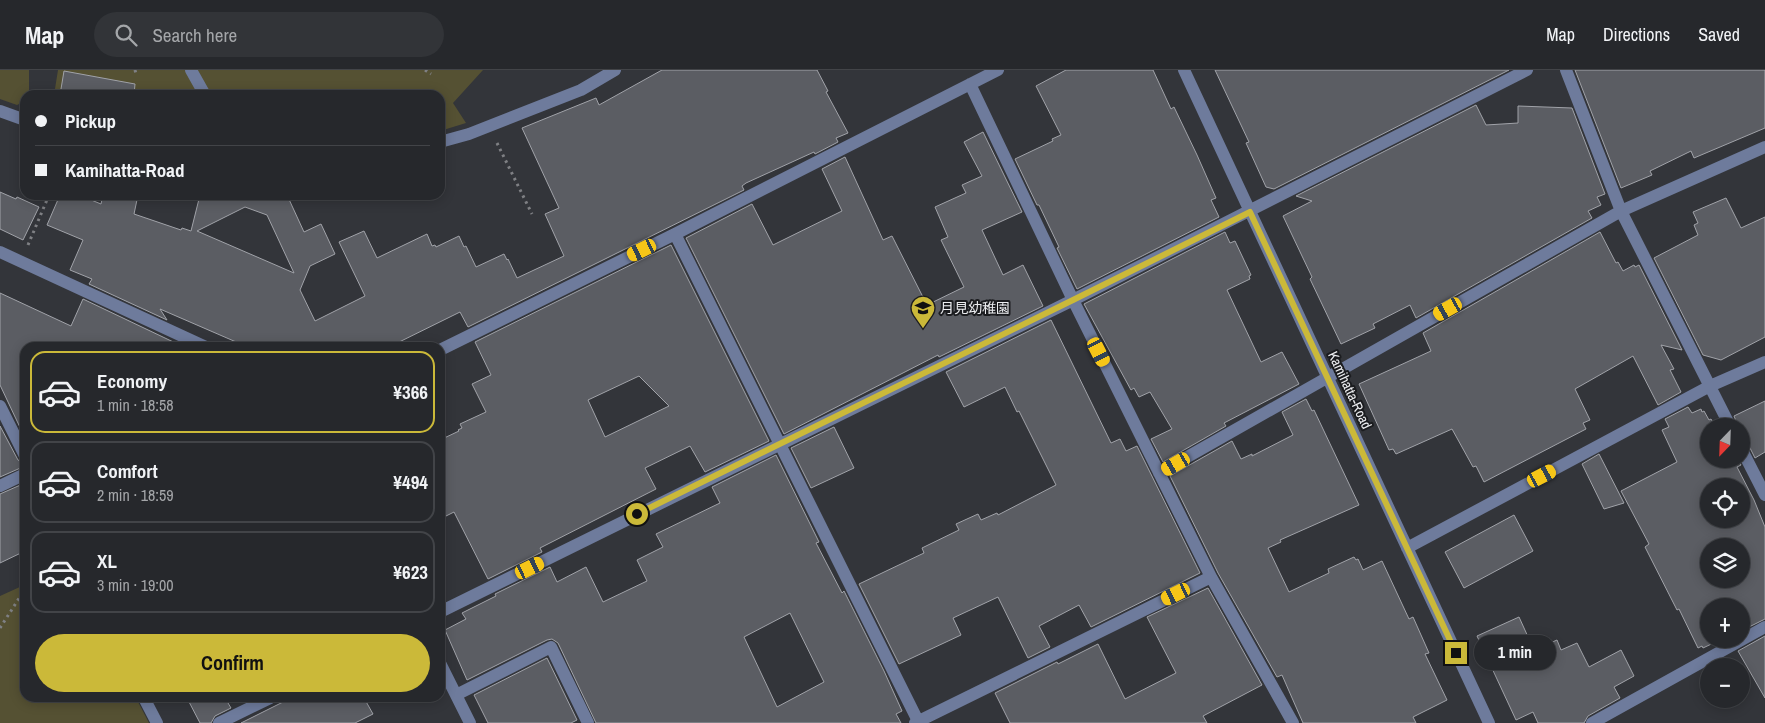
<!DOCTYPE html>
<meta charset="utf-8">
<style>
body{margin:0;font-family:"Archivo Narrow","Noto Sans JP",sans-serif;background:#323438;color:#f1f3f6;height:100vh;display:flex;flex-direction:column;font-size:19px;white-space:nowrap}
*{box-sizing:border-box;margin:0}
p{font-size:16px;color:#a4a6a9}
.icon{flex:none;width:28px;height:28px;fill:none;stroke:currentColor;stroke-width:2;stroke-linecap:round;stroke-linejoin:round}
.map{position:relative;flex:1;overflow:hidden}
.details{position:absolute;left:20px;top:272px;width:425px;height:360px;display:flex;flex-direction:column;background:#26282c;border-radius:15px;box-shadow:0 2px 12px #0003,0 0 0 1px #424448}
.details>*{flex:none}
.hud{position:absolute;left:20px;top:20px;width:425px;height:110px;border-radius:15px;box-shadow:0 2px 12px #0003,0 0 0 1px #424448;display:grid;align-content:center;height:110px;padding:0 15px;background:#26282c}
.needle{width:32px;rotate:203deg}
.buttons{position:absolute;left:1700px;top:348px;display:grid;gap:10px}
.buttons a{display:grid;place-items:center;width:50px;height:50px;border-radius:50%;background:#26282c;box-shadow:0 2px 12px #0003,0 0 0 1px #424448;font-size:25px}
.end{position:absolute;width:22px;height:22px;margin:-11px;border:6px solid #cbb939;background:#111;box-shadow:0 0 0 2px #111}
.from{border-radius:50%}
.bubble{position:absolute;height:35px;border-radius:18px;background:#26282c;box-shadow:0 2px 12px #0003,0 0 0 1px #424448;font-size:16px;font-weight:700;line-height:35px;text-align:center}
.car{position:absolute;width:15px;height:30px;margin:-15px -8px;border-radius:6px;box-shadow:0 0 4px 1px #0007;background:linear-gradient(#f5c518 24%,#345 0 40%,#f5c518 0 76%,#345 0 86%,#f5c518 0)}
.hud b{display:flex;align-items:center;gap:18px;height:48px;font-size:19px}
.hud b+b{border-top:1px solid #424448}
.hud i{width:12px;height:12px;background:#f1f3f6}
ul{padding:9px 0 0;list-style:none}
li{display:flex;align-items:center;gap:15px;height:82px;margin:0 10px 8px;padding:0 5px;border:2px solid #424448;border-radius:15px}
li div{flex:1}
li b{display:block;font-size:19px}
li em{font-style:normal;font-weight:700}
li.active{border-color:#cbb939}
li>.icon{width:45px;height:45px;stroke-width:1.5}
.action{display:flex;gap:10px;margin-top:auto;padding:10px 15px}
.action a{flex:1;height:58px;border-radius:30px;background:#cbb939;color:#111;font-size:20px;font-weight:700;line-height:58px;text-align:center}
header{display:flex;align-items:center;gap:30px;box-sizing:border-box;height:70px;padding:0 25px;background:#26282c;border-bottom:1px solid #424448}
header strong{font-size:24px}
nav{display:flex;gap:28px;margin-inline-start:auto;font-size:18px}
.search{width:350px;height:45px;background:#323438;display:flex;align-items:center;gap:12px;box-sizing:border-box;padding:0 18px;border-radius:28px;color:#a4a6a9;font-size:19px}
.map>svg:first-child{display:block}
</style>
<header>
<strong>Map</strong>
<div class="search"><svg class="icon" aria-label="search" viewBox="0 0 24 24"><circle cx="10" cy="10" r="6"/><path d="M15 15l6 6"/></svg>Search here</div>
<nav><a>Map</a><a>Directions</a><a>Saved</a></nav>
</header>
<div class="map">
<svg width="1765" height="653" viewBox="0 0 1765 653">
<rect width="100%" height="100%" fill="#33353a"/>
<!-- green -->
<path fill="#555133" d="M 0,0 L 29,0 L 29,25 L 25,25 L 25,31 L 17,35 L 0,29 Z
M 58,0 L 483,0 L 453,33 L 466,53 L 440,61 L 440,25 L 54,25 Z
M 25,510 L 25,628 L 136,628 L 149,653 L 0,653 L 0,526 L 22,516 Z"/>
<!-- building -->
<path fill="#5b5d63" stroke="#a1a3a9" fill-rule="evenodd" d="M 662,0 L 817,0 L 828,21 L 826,22 L 848,63 L 836,68 L 838,72 L 815,84 L 814,82 L 746,113 L 742,116 L 744,120 L 468,257 L 460,242 L 387,278 L 250,278 L 160,239 L 167,250 L 89,214 L 92,209 L 70,200 L 83,170 L 47,155 L 60,125 L 79,125 L 101,134 L 103,125 L 138,125 L 134,144 L 181,160 L 182,158 L 191,161 L 200,125 L 287,125 L 304,162 L 321,154 L 335,184 L 310,196 L 300,220 L 315,251 L 365,226 L 339,172 L 364,161 L 377,188 L 427,164 L 432,176 L 435,175 L 436,177 L 459,166 L 464,177 L 466,176 L 476,197 L 504,184 L 507,190 L 508,189 L 517,208 L 564,186 L 545,144 L 559,138 L 522,58 L 596,28 L 599,35 ZM 245,137 L 267,145 L 294,203 L 197,161 Z
M 1066,0 L 1153,0 L 1171,39 L 1174,37 L 1197,85 L 1216,128 L 1211,130 L 1219,147 L 1077,219 L 1057,178 L 1059,177 L 1039,135 L 1037,135 L 1015,89 L 1053,71 L 1052,69 L 1061,65 L 1036,16 Z
M 1215,0 L 1509,0 L 1274,119 L 1266,117 L 1246,73 L 1249,72 Z
M 1575,0 L 1765,0 L 1765,58 L 1694,88 L 1691,81 L 1650,101 L 1652,105 L 1621,118 Z
M 64,1 L 135,14 L 134,25 L 60,25 Z
M 1476,35 L 1486,55 L 1518,53 L 1518,36 L 1572,38 L 1605,124 L 1597,127 L 1601,135 L 1588,141 L 1592,148 L 1416,248 L 1410,235 L 1373,254 L 1375,258 L 1341,274 L 1310,209 L 1312,207 L 1283,146 L 1312,131 L 1296,126 Z
M 983,62 L 1022,142 L 982,160 L 1003,205 L 1023,195 L 1043,236 L 939,287 L 938,285 L 784,364 L 686,168 L 752,134 L 773,175 L 842,141 L 822,99 L 845,87 L 883,170 L 892,166 L 927,235 L 964,217 L 941,170 L 948,167 L 935,137 L 966,123 L 962,115 L 982,106 L 964,72 Z
M 0,122 L 16,129 L 17,127 L 39,137 L 23,170 L 0,159 Z
M 1726,128 L 1741,158 L 1765,147 L 1765,267 L 1721,290 L 1703,285 L 1654,188 L 1698,165 L 1694,155 L 1698,153 L 1693,142 Z
M 1225,162 L 1230,173 L 1235,171 L 1251,205 L 1249,206 L 1250,209 L 1227,220 L 1261,292 L 1282,282 L 1299,314 L 1224,353 L 1226,356 L 1163,392 L 1151,369 L 1172,359 L 1150,322 L 1139,327 L 1134,318 L 1131,320 L 1084,234 Z
M 1600,162 L 1616,193 L 1618,192 L 1623,201 L 1634,195 L 1635,197 L 1639,195 L 1682,280 L 1661,275 L 1674,299 L 1670,300 L 1681,322 L 1658,335 L 1633,286 L 1575,319 L 1590,350 L 1583,353 L 1586,359 L 1484,412 L 1476,396 L 1473,397 L 1452,359 L 1396,384 L 1393,379 L 1389,380 L 1359,314 L 1431,281 L 1423,263 Z
M 671,175 L 769,371 L 705,402 L 690,376 L 645,398 L 656,419 L 540,478 L 542,482 L 488,509 L 454,442 L 440,449 L 440,370 L 459,361 L 458,360 L 462,358 L 460,354 L 486,342 L 472,314 L 491,305 L 475,272 ZM 639,306 L 669,336 L 605,367 L 588,330 Z
M 0,223 L 71,256 L 83,229 L 186,278 L 25,278 L 25,368 L 0,315 Z
M 1051,250 L 1111,373 L 1120,369 L 1126,381 L 1137,376 L 1200,503 L 1091,557 L 1079,535 L 1039,556 L 1050,577 L 1028,588 L 998,527 L 953,548 L 961,565 L 899,594 L 859,514 L 924,483 L 922,478 L 959,460 L 956,454 L 978,444 L 981,450 L 997,443 L 998,445 L 1056,415 L 1019,341 L 1017,342 L 1005,317 L 964,337 L 946,302 Z
M 1306,329 L 1312,341 L 1314,340 L 1359,435 L 1280,470 L 1281,472 L 1268,478 L 1289,522 L 1329,503 L 1328,499 L 1354,487 L 1356,490 L 1358,489 L 1363,500 L 1382,491 L 1409,549 L 1413,547 L 1429,583 L 1425,584 L 1447,630 L 1413,647 L 1416,653 L 1303,653 L 1282,605 L 1277,607 L 1218,503 L 1170,406 L 1232,371 L 1241,389 L 1252,384 L 1252,386 L 1293,365 L 1282,342 Z
M 1765,331 L 1765,382 L 1755,388 L 1748,374 L 1741,370 L 1741,356 L 1738,356 L 1734,346 Z
M 1688,337 L 1692,343 L 1701,339 L 1702,342 L 1704,341 L 1709,350 L 1711,349 L 1715,356 L 1720,354 L 1721,356 L 1709,356 L 1709,389 L 1737,389 L 1741,395 L 1737,397 L 1754,430 L 1765,457 L 1765,549 L 1741,561 L 1741,536 L 1709,536 L 1709,569 L 1722,569 L 1703,578 L 1702,576 L 1698,578 L 1679,539 L 1677,540 L 1645,477 L 1649,474 L 1621,421 L 1677,392 L 1662,360 L 1669,357 L 1665,349 ZM 1709,416 L 1741,416 L 1741,449 L 1709,449 ZM 1709,476 L 1741,476 L 1741,509 L 1709,509 Z
M 0,356 L 18,390 L 25,394 L 25,396 L 0,407 Z
M 834,357 L 854,398 L 811,418 L 791,378 Z
M 1599,384 L 1624,433 L 1604,439 L 1582,394 Z
M 776,385 L 819,472 L 816,473 L 842,523 L 844,521 L 884,601 L 902,641 L 896,644 L 901,653 L 596,653 L 558,573 L 552,569 L 547,570 L 467,610 L 445,560 L 466,549 L 462,543 L 496,526 L 495,524 L 550,497 L 557,512 L 586,497 L 603,532 L 647,511 L 637,490 L 663,477 L 656,464 L 720,433 L 712,417 ZM 790,543 L 824,612 L 777,637 L 744,567 Z
M 25,413 L 25,481 L 0,493 L 0,424 Z
M 1514,445 L 1533,481 L 1464,518 L 1445,482 Z
M 1208,518 L 1262,615 L 1203,646 L 1207,653 L 1010,653 L 995,623 L 1057,592 L 1058,594 L 1098,574 L 1125,629 L 1176,603 L 1147,547 Z
M 1519,547 L 1534,580 L 1557,570 L 1561,580 L 1577,573 L 1589,597 L 1621,580 L 1634,606 L 1614,617 L 1620,628 L 1588,646 L 1584,653 L 1538,653 L 1533,642 L 1516,650 L 1477,566 Z
M 1765,566 L 1765,628 L 1738,581 Z
M 547,588 L 577,650 L 571,653 L 488,653 L 474,625 Z
M 187,628 L 225,628 L 231,638 L 215,646 L 211,653 L 200,653 Z
M 291,628 L 364,628 L 373,644 L 355,653 L 241,653 Z"/>
<g fill="none" stroke-linecap="round" stroke-linejoin="round">
<!-- path -->
<path stroke="#7f8084" stroke-width="3" stroke-dasharray="2.5 4" stroke-linecap="butt" d="M 135,0 L 136,4
M 425,0 L 431,4
M 497,73 L 532,144
M 28,175 L 49,125
M 0,558 L 25,519"/>
<!-- minor -->
<path stroke="#6e7b9c" stroke-width="12" d="M 191,0 L 205,25
M 1184,0 L 1489,653
M 1566,0 L 1621,141 L 1730,356
M 970,14 L 1073,230 L 1211,507 L 1293,653
M 0,41 L 25,50
M 440,72 L 469,64 L 581,20 L 615,0
M 675,164 L 919,653
M 0,182 L 208,278
M 440,280 L 675,164 L 998,0
M 0,336 L 25,386
M 1741,378 L 1765,425
M 1159,403 L 1621,141 L 1765,77
M 0,416 L 25,404
M 1407,478 L 1710,316 L 1765,292
M 440,542 L 1073,230 L 1527,0
M 440,593 L 470,653
M 456,625 L 551,577 L 588,653
M 144,628 L 157,653
M 219,653 L 270,628
M 915,653 L 1211,507
M 1592,653 L 1765,557"/>
</g>
<g fill="none" stroke-linecap="round" stroke-linejoin="round">
<!-- route -->
<path stroke="#cbb939" stroke-width="6" d="M 637,444 L 1073,230 L 1250,142 L 1456,583"/>
</g>
<!-- icons -->
<defs>
<symbol id="school-pin" viewBox="-11 -11 22 30"><path d="M0 17L-7.5 6A9.5 9.5 0 1 1 7.5 6Z" fill="#cbb939" stroke="#1b1c1f"/><path d="M0-5L7-2L0 1L-7-2ZM-4 1L0 2.5L4 1V4Q0 6-4 4Z" fill="#111"/></symbol>
</defs>
<g fill-rule="evenodd">
<use href="#school-pin" x="909" y="224" width="28" height="38"/>
</g>
<g text-anchor="middle" stroke-width="4" stroke-linejoin="round" paint-order="stroke">
<!-- poi labels -->
<g font-size="14" fill="#edeef1" stroke="#1b1c1f" text-anchor="start">
<text x="940" y="243">月見幼稚園</text>
</g>
<!-- street labels -->
<g font-size="14" fill="#edeef1" stroke="#1b1c1f">
<text transform="translate(1350 320) rotate(65)" y="5">Kamihatta-Road</text>
</g>
</g>
</svg>
<div class="buttons">
<a><svg class="needle" viewBox="-14 -14 28 28"><path d="M0-13l5 13h-10z" fill="#e53935"/><path d="M0 13l5-13h-10z" fill="#a4a6a9"/></svg></a>
<a><svg class="icon" aria-label="locate" viewBox="0 0 24 24"><circle cx="12" cy="12" r="6"/><path d="M12 2v4M12 18v4M2 12h4M18 12h4"/></svg></a>
<a><svg class="icon" aria-label="layers" viewBox="0 0 24 24"><path d="M12 4l9 5-9 5-9-5zM3 14l9 5 9-5"/></svg></a>
<a>+</a>
<a>−</a>
</div>
<i class="end from" style="left:637px;top:444px"></i>
<i class="end" style="left:1456px;top:583px"></i>
<div class="bubble" style="left:1474px;top:565px;width:82px">1 min</div>
<i class="car" style="left:642px;top:180px;rotate:244deg"></i>
<i class="car" style="left:1448px;top:239px;rotate:241deg"></i>
<i class="car" style="left:1099px;top:282px;rotate:153deg"></i>
<i class="car" style="left:1176px;top:394px;rotate:240deg"></i>
<i class="car" style="left:1542px;top:406px;rotate:62deg"></i>
<i class="car" style="left:530px;top:498px;rotate:64deg"></i>
<i class="car" style="left:1176px;top:524px;rotate:244deg"></i>
<div class="hud">
<b><i class="from"></i>Pickup</b>
<b><i></i>Kamihatta-Road</b>
</div>
<section class="details">
<ul>
<li class="active"><svg class="icon" aria-label="car" viewBox="0 0 24 24"><path d="M5 17H2v-5l4-1 3-4h7l3 4 3 1v5h-3M9 17h6M6 11h13"/><circle cx="7" cy="17" r="2"/><circle cx="17" cy="17" r="2"/></svg><div><b>Economy</b><p>1 min · 18:58</p></div><em>¥366</em></li>
<li><svg class="icon" aria-label="car" viewBox="0 0 24 24"><path d="M5 17H2v-5l4-1 3-4h7l3 4 3 1v5h-3M9 17h6M6 11h13"/><circle cx="7" cy="17" r="2"/><circle cx="17" cy="17" r="2"/></svg><div><b>Comfort</b><p>2 min · 18:59</p></div><em>¥494</em></li>
<li><svg class="icon" aria-label="car" viewBox="0 0 24 24"><path d="M5 17H2v-5l4-1 3-4h7l3 4 3 1v5h-3M9 17h6M6 11h13"/><circle cx="7" cy="17" r="2"/><circle cx="17" cy="17" r="2"/></svg><div><b>XL</b><p>3 min · 19:00</p></div><em>¥623</em></li>
</ul>
<div class="action"><a>Confirm</a></div>
</section>
</div>
